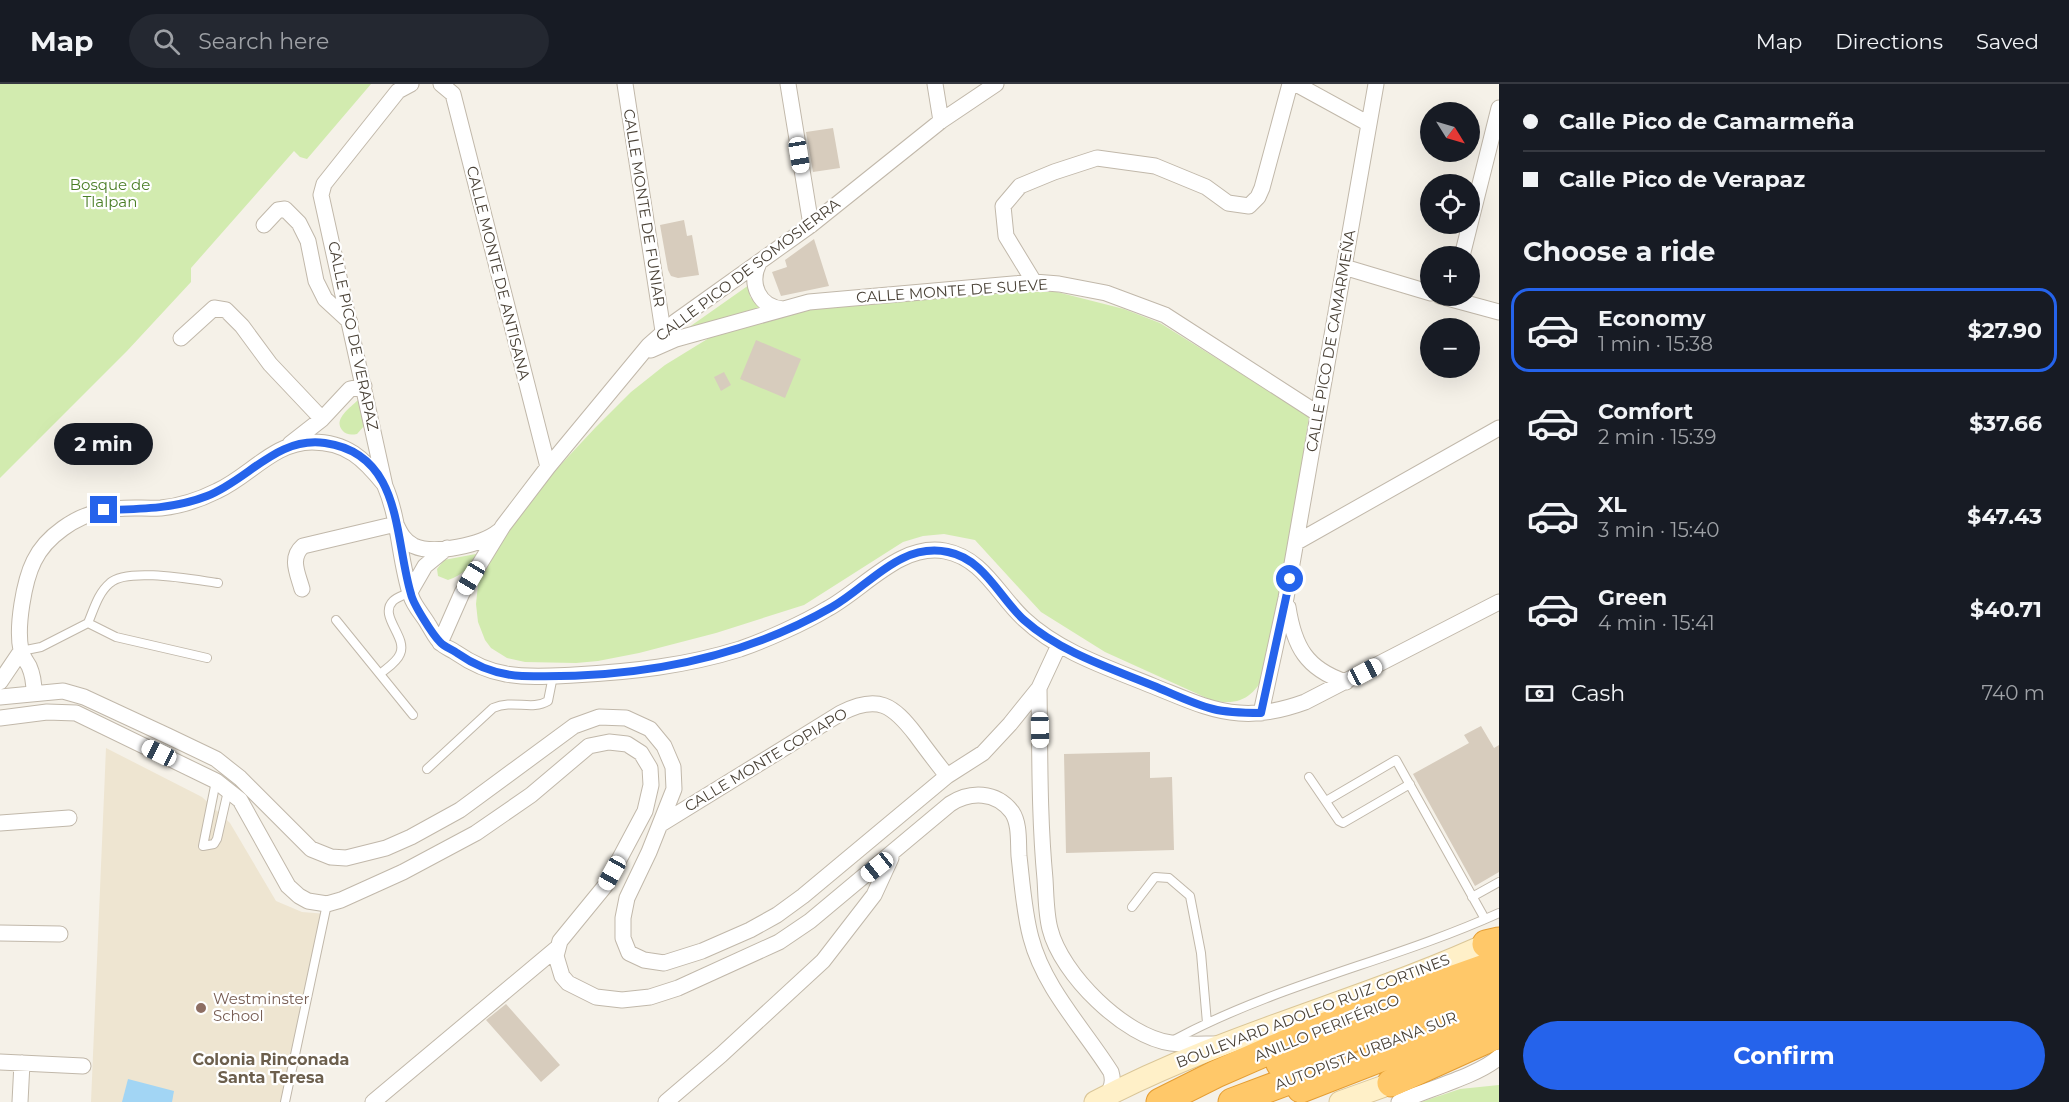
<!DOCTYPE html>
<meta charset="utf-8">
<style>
body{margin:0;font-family:Montserrat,sans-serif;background:#242831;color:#f1f3f6;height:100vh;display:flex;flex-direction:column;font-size:22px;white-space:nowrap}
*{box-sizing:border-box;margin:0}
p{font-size:20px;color:#9ea1a6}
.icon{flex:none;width:33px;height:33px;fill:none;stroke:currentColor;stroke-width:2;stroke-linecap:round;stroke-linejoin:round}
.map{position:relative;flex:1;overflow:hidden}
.panel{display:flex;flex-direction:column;background:#171b24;width:570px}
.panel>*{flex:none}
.banner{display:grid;align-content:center;height:132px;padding:0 24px;background:#171b24}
.needle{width:39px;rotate:127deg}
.fabs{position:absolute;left:1420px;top:18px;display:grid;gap:12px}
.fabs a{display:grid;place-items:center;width:60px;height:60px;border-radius:50%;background:#171b24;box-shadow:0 6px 24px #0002;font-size:30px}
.end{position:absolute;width:27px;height:27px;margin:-14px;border:8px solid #2563eb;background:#fff;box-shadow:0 0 0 3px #fff}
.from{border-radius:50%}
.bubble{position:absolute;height:42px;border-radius:21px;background:#171b24;box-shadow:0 6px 24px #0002;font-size:20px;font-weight:700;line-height:42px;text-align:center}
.car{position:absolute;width:18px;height:36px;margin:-18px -9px;border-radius:8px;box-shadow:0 0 4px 2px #0007;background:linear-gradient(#fff 24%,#345 0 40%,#fff 0 76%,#345 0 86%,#fff 0)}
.banner b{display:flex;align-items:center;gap:21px;height:57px;font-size:22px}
.banner b+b{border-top:2px solid #363941}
.banner i{width:15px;height:15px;background:#f1f3f6}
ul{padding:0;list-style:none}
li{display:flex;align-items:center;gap:18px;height:84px;margin:0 12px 9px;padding:0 12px;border:3px solid transparent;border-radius:18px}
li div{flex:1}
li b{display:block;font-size:22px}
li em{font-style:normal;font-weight:700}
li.selected{border-color:#2563eb}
li>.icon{width:54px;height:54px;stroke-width:1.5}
h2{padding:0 24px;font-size:27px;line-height:72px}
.pay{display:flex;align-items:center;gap:15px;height:66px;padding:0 24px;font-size:22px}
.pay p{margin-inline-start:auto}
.cta{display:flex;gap:12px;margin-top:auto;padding:12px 24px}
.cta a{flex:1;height:69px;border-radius:36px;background:#2563eb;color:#fff;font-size:24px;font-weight:700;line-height:69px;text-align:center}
header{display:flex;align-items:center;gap:36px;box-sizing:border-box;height:84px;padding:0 30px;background:#171b24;border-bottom:2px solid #363941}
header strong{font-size:28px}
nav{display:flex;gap:33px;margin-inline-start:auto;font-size:21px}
.search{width:420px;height:54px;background:#242831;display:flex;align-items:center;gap:15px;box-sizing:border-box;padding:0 21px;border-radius:33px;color:#9ea1a6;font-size:22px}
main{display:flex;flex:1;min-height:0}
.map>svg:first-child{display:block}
</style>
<header>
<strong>Map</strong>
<div class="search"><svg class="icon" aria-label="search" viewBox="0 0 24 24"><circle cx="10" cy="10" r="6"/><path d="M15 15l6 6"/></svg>Search here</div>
<nav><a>Map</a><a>Directions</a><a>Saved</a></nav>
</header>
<main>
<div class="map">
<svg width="1499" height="1018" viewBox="0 0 1499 1018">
<rect width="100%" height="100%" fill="#f5f1e8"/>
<!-- education -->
<path fill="#eee5d1" d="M 106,664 L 202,713 L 230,739 L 276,817 L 302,828 L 327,830 L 288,1018 L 91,1018 Z"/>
<!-- green -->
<path fill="#d2ebaf" d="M 0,0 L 371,0 L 307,75 L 300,73 L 294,67 L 191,184 L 191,198 L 127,267 L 0,394 Z
M 749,201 L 750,213 L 761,223 L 685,246 Z
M 979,208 L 1057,208 L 1124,225 L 1160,239 L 1309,332 L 1290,456 L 1267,586 C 1255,612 1241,623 1211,616 L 1105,568 L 1041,528 L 975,456 L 944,450 L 923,452 L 903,458 L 804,521 L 716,549 L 639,569 L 598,577 L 576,579 L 525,578 L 507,574 L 491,564 L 485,556 L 478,538 L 476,520 L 478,501 L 483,488 L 506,446 L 552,390 L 595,344 L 631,308 L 665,281 L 709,254 L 811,223 Z
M 358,316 L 360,317 L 365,341 L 357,350 C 351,351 346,351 342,346 C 333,335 351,323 358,316 Z
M 481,469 C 471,482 463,491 448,496 L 438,492 L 437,485 L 444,476 Z
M 1499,1001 L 1499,1018 L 1421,1018 L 1460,1005 Z"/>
<!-- water -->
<path fill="#a2d5f4" d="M 128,995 L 174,1007 L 172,1018 L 122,1018 Z"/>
<!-- building -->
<path fill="#d7ccbd" d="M 833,44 L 840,84 L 813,88 L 806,48 Z
M 684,136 L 687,152 L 692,151 L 699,191 L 678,194 L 671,192 L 668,186 L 660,141 Z
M 814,155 L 829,202 L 781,212 L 772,188 L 787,183 L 785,176 Z
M 756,256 L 801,275 L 785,314 L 740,295 Z
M 724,288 L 731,301 L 721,307 L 714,293 Z
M 1481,642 L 1494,664 L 1499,661 L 1499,788 L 1475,802 L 1413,690 L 1469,659 L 1464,651 Z
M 1150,668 L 1150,694 L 1172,693 L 1174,766 L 1066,769 L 1064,670 Z
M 506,920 L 560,981 L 541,998 L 486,936 Z"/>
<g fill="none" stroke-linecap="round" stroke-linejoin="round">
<defs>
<path id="service" d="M 336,536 L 413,631
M 88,539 C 94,525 98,509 110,499 C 127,483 195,496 218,499
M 21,567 L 41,563 L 88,539 L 116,553 L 207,574
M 380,590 C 387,584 397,578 400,570 C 408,553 378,532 393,517 C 397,513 405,511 410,508
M 427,685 L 493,624 C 514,615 531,627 548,617 L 553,592
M 1309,693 L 1339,737 L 1343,739 L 1410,700
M 216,697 L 203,762 L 214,760 L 217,755 L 228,707
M 1326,717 L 1396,676 L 1485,835
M 1472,813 L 1499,798
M 1132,823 L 1155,793 L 1169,794 L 1190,812 L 1201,869 L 1207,939
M 1174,956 C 1277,900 1393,877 1499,829
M 285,1018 L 327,820"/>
<path id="minor" d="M 411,0 L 398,7 L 324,100 L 321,111 L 385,402 C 400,437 399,476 411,512 C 414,522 423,531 428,540 C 432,546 436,555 441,559 C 444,563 451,565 455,568 C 471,579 487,587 506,590 C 528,594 552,592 574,591 C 630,588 686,582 740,565 C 766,556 804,539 827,525 C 864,505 900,459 945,467 C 983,474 998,511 1024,535 C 1059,568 1109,584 1153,602 C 1181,613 1209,627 1239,629 C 1262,631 1283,626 1305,618 L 1499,518
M 441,0 L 453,10 L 548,383
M 625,0 L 663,247
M 788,0 L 811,141
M 935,0 L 941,37
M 1296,0 L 1369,40
M 264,141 L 278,126 L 285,125 L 299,139 L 308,157 L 316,197 L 325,215 L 350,238
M 1462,172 L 1499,24
M 759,179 C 749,199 758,223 783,225
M 1344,183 L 1431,209
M 1034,198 L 1006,152 L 1003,122 L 1020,102 L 1054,88 L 1097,74 L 1155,82 L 1206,103 L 1228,119 L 1249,122 L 1258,113 L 1262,104 L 1290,0
M 1440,212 L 1499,228
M 181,254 L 214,224 L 226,226 L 242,242 L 270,280 L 322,335
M 651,266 L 676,255 L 809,218 L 1034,198 L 1059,200 L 1106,209 L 1165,231 L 1317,329
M 290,360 L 322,335 L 350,305 L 364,302
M 1297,458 L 1499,344
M 302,505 C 298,490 289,474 303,462 L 396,440 C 400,449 404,457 414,462 C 434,471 482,461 499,447
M 410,508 L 425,482 L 447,464
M 1288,523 C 1294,562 1306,585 1346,598
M 440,559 L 462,509 L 503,442 L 548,383 L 649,261 L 675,238 L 811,141 L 941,37 L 996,0
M 0,598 L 21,567
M 1039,604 C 1040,668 1039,732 1045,795 C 1046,811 1046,830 1050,845 C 1061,890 1125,953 1171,959 C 1186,961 1202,960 1217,960
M 34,609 C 34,599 33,591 29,582 C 26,577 22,572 21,566 C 16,543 24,497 34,477 C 46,452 76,432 102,427 C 120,422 142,425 161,424 C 180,422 199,416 217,407 C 250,392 274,358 312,358 C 347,358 364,375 384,400
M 0,613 L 63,607 L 84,613 L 168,652 L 216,675 L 240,694 L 311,765 L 331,773 L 346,774 L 386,764 L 411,753 L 460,726 L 574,642 L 599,633 L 626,634 L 650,645 L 664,662 L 673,683 L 674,705 L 649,768 L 627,814 L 623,834 L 623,854 L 629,869 L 644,876 L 664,879 L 702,867 L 750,846 L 777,831 L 803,812 L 947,692 L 983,669 L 1010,640 L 1039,604 L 1059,561
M 1261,629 L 1286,514 L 1376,0
M 0,634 L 47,628 L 76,629 L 216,697 L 240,716 L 288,802 L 299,812 L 308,817 L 327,820 L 341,816 L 403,788 L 476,749 L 531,711 L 589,662 L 609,658 L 627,660 L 641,669 L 650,684 L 651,701 L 645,727 L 605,802 L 560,857 L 556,872 L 562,892 L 568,899 L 596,913 L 622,916 L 650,913 L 678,904 L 779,858 L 810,837 L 950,720 C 970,707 996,707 1012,728 C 1020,740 1018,758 1019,772 C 1022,798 1024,829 1031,854 C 1044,904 1084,945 1111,988 C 1114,998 1112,1007 1103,1013
M 0,739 L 69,734
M 661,740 L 841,629 C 878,610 893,621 916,651 C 926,665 937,679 947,692
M 0,849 L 60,850
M 0,978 L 83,982
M 20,1018 L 22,979
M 373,1018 L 557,864
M 666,1018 L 721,971 L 823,877 L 874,811 L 891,774
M 1399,1018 C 1425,1006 1480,991 1499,973"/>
<path id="secondary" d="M 1095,1018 C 1225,949 1367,916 1498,855
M 1340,1018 L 1404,995"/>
<path id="motorway" d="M 1486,860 L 1499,857
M 1280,980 L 1499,901
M 1391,999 L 1499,950
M 1301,1005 L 1499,928
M 1160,1018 L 1216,990 L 1344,934 L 1499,879
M 1232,1018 L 1315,987"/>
</defs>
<!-- service casing -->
<use href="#service" stroke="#c1b8aa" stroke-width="10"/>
<!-- minor casing -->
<use href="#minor" stroke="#c1b8aa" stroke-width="17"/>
<!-- secondary casing -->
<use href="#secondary" stroke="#dac698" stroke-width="23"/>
<!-- motorway casing -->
<use href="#motorway" stroke="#e49d32" stroke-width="29"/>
<!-- service -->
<use href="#service" stroke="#fff" stroke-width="8"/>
<!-- minor -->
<use href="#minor" stroke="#fff" stroke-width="15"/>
<!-- secondary -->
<use href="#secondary" stroke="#fff0c8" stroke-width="21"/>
<!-- motorway -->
<use href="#motorway" stroke="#ffc869" stroke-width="27"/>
</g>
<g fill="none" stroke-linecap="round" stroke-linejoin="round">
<!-- route -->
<path stroke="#2563eb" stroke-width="8" d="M 104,426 C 139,425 174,425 207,412 C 248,396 277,352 325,359 C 403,370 394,454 411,510 C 413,520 433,551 440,558 C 444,563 452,565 457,569 C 477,583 498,591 522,592 C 630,595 738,577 832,523 C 869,502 900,458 948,468 C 984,475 999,513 1024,536 C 1060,568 1110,584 1154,602 C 1173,610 1193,620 1213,625 C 1228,629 1245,629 1261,629 L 1290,495"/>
</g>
<!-- markers -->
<circle fill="#8d6e63" stroke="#fff" stroke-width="2" cx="201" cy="924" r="6"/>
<g text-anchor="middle" stroke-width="4.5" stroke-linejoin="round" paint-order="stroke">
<!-- park labels -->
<g font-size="15" fill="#4a7e26" stroke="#fff">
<text x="110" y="106">Bosque de<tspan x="110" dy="17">Tlalpan</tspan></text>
</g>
<!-- street labels -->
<g font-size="15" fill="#494136" stroke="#fff">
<text transform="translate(644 124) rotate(81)" y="5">CALLE MONTE DE FUNIAR</text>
<text transform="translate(748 186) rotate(-37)" y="5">CALLE PICO DE SOMOSIERRA</text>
<text transform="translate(498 189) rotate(76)" y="5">CALLE MONTE DE ANTISANA</text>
<text transform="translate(952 207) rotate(-4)" y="5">CALLE MONTE DE SUEVE</text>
<text transform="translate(353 252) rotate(78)" y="5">CALLE PICO DE VERAPAZ</text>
<text transform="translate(1331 257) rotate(-80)" y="5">CALLE PICO DE CAMARMEÑA</text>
<text transform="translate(766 676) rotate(-31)" y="5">CALLE MONTE COPIAPO</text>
<text transform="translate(1313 927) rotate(-21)" y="5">BOULEVARD ADOLFO RUIZ CORTINES</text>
<text transform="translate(1327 944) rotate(-22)" y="5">ANILLO PERIFÉRICO</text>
<text transform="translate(1366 967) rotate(-21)" y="5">AUTOPISTA URBANA SUR</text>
</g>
<!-- education labels -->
<g font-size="15" fill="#785e54" stroke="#fff" text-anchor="start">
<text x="213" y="920">Westminster<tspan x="213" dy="17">School</tspan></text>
</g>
<!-- neighbourhood labels -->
<g font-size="16" font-weight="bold" fill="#6c5f4d" stroke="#fff">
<text x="271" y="981">Colonia Rinconada<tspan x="271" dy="18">Santa Teresa</tspan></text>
</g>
</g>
</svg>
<div class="fabs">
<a><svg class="needle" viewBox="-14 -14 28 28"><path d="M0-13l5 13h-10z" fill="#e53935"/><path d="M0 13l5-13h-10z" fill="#9ea1a6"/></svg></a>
<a><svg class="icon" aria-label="locate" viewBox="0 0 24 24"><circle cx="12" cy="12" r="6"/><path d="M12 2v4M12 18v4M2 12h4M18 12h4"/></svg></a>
<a>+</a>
<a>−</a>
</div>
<i class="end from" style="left:1290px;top:495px"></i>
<i class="end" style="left:104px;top:426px"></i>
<div class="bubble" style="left:54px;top:339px;width:99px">2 min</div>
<i class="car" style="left:799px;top:71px;rotate:171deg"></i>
<i class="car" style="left:471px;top:494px;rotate:211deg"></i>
<i class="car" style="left:1365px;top:588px;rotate:62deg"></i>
<i class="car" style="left:1040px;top:646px;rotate:179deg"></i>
<i class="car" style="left:159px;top:669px;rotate:296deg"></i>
<i class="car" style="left:877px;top:783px;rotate:231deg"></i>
<i class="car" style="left:612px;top:789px;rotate:209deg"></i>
</div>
<section class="panel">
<div class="banner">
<b><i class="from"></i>Calle Pico de Camarmeña</b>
<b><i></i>Calle Pico de Verapaz</b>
</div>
<h2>Choose a ride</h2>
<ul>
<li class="selected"><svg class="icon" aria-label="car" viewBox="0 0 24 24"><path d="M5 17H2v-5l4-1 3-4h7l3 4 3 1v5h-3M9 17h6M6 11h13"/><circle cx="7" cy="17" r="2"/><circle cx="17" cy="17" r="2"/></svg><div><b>Economy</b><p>1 min · 15:38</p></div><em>$27.90</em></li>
<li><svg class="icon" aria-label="car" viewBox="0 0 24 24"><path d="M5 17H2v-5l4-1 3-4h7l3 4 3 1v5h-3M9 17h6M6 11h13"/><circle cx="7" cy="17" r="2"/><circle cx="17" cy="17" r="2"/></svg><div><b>Comfort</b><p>2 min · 15:39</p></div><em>$37.66</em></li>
<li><svg class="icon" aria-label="car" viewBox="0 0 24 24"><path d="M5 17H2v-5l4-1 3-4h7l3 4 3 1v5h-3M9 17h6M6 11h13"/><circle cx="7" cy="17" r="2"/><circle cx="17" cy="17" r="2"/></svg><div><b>XL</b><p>3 min · 15:40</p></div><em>$47.43</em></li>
<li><svg class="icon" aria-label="car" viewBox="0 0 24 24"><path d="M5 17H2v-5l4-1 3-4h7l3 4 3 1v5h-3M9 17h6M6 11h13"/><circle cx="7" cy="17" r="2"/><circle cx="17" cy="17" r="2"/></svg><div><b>Green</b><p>4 min · 15:41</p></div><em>$40.71</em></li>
</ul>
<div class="pay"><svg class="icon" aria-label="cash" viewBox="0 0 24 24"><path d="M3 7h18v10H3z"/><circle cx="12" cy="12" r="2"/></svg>Cash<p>740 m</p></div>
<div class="cta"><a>Confirm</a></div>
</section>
</main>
